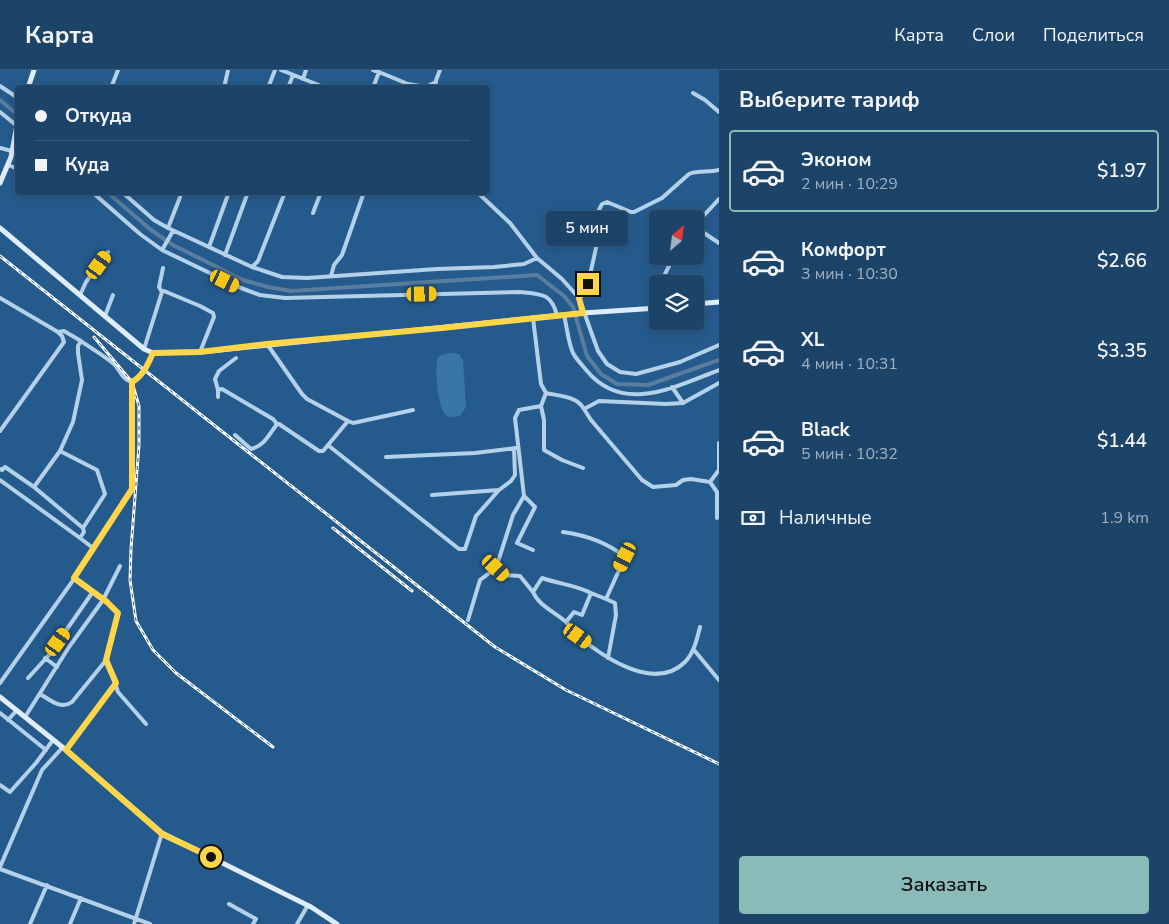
<!DOCTYPE html>
<html lang="ru">
<meta charset="utf-8">
<style>
body{margin:0;font-family:"Nunito Sans",sans-serif;background:#254b6f;color:#f1f3f6;height:100vh;display:flex;flex-direction:column;font-size:19px;white-space:nowrap}
*{box-sizing:border-box;margin:0}
p{font-size:16px;color:#a0b0c0}
.icon{flex:none;width:28px;height:28px;fill:none;stroke:currentColor;stroke-width:2;stroke-linecap:round;stroke-linejoin:round}
.map{position:relative;flex:1;overflow:hidden}
.sheet{display:flex;flex-direction:column;background:#1c4469;width:450px}
.sheet>*{flex:none}
.guide{position:absolute;left:15px;top:15px;width:475px;height:110px;border-radius:5px;box-shadow:0 2px 8px #0003,0 0 0 1px #3a5c7d;display:grid;align-content:center;height:110px;padding:0 20px;background:#1c4469}
.needle{width:32px;rotate:28deg}
.controls{position:absolute;left:649px;top:140px;display:grid;gap:10px}
.controls a{display:grid;place-items:center;width:55px;height:55px;border-radius:5px;background:#1c4469;box-shadow:0 2px 8px #0003,0 0 0 1px #3a5c7d;font-size:25px}
.end{position:absolute;width:22px;height:22px;margin:-11px;border:6px solid #ffd54a;background:#111;box-shadow:0 0 0 2px #111}
.from{border-radius:50%}
.bubble{position:absolute;height:35px;border-radius:5px;background:#1c4469;box-shadow:0 2px 8px #0003,0 0 0 1px #3a5c7d;font-size:16px;font-weight:600;line-height:35px;text-align:center}
.car{position:absolute;width:15px;height:30px;margin:-15px -8px;border-radius:6px;box-shadow:0 0 4px 1px #0007;background:linear-gradient(#f5c518 24%,#345 0 40%,#f5c518 0 76%,#345 0 86%,#f5c518 0)}
.guide b{display:flex;align-items:center;gap:18px;height:48px;font-size:19px}
.guide b+b{border-top:1px solid #3a5c7d}
.guide i{width:12px;height:12px;background:#f1f3f6}
ul{padding:0;list-style:none}
li{display:flex;align-items:center;gap:15px;height:82px;margin:0 10px 8px;padding:0 10px;border:2px solid transparent;border-radius:5px}
li div{flex:1}
li b{display:block;font-size:19px}
li em{font-style:normal;font-weight:600}
li.active{border-color:#8bbbb9}
li>.icon{width:45px;height:45px;stroke-width:1.5}
h2{padding:0 20px;font-size:22px;line-height:60px}
.pay{display:flex;align-items:center;gap:12px;height:55px;padding:0 20px;font-size:19px}
.pay p{margin-inline-start:auto}
.button{display:flex;gap:10px;margin-top:auto;padding:10px 20px}
.button a{flex:1;height:58px;border-radius:5px;background:#8bbbb9;color:#111;font-size:20px;font-weight:600;line-height:58px;text-align:center}
header{display:flex;align-items:center;gap:30px;box-sizing:border-box;height:70px;padding:0 25px;background:#1c4469;border-bottom:1px solid #3a5c7d}
header strong{font-size:24px}
nav{display:flex;gap:28px;margin-inline-start:auto;font-size:18px}
main{display:flex;flex:1;min-height:0}
.map>svg:first-child{display:block}
</style>
<header>
<strong>Карта</strong>
<nav><a>Карта</a><a>Слои</a><a>Поделиться</a></nav>
</header>
<main>
<div class="map">
<svg width="719" height="854" viewBox="0 0 719 854">
<rect width="100%" height="100%" fill="#255b8c"/>
<!-- green -->
<path fill="#3a75a9" d="M 453,283 L 459,284 L 463,291 L 466,337 L 460,346 C 454,347 449,348 445,344 C 438,337 434,297 438,288 C 441,283 448,284 453,283 Z"/>
<g fill="none" stroke-linecap="round" stroke-linejoin="round">
<!-- canal -->
<path stroke="#597d9f" stroke-width="4" d="M 0,30 L 18,45
M 107,122 L 151,160 L 173,175 L 243,210 L 268,217 L 291,221 L 537,205 L 564,226 L 573,237 L 587,286 L 601,304 L 617,314 L 648,315 L 719,290"/>
<!-- street -->
<path stroke="#b4d1ea" stroke-width="4" d="M 281,0 L 326,18
M 373,0 L 379,2 L 373,18
M 379,2 L 408,14 L 426,17 L 436,12
M 303,9 L 306,0
M 0,16 L 18,28
M 111,18 L 118,0
M 224,18 L 228,0
M 268,18 L 275,0
M 288,18 L 293,5
M 433,18 L 440,0
M 693,23 L 705,30 L 719,42
M 0,42 L 16,55
M 0,78 L 12,81
M 8,95 L 18,99
M 92,122 L 140,164 L 162,180 L 241,218 L 260,225 L 285,228 L 520,222 C 541,224 552,223 557,246
M 122,122 L 154,150 L 168,158 L 182,122
M 477,122 L 510,153 L 537,188 L 562,209 L 579,228 L 598,281 L 607,294 L 620,302 L 636,304 L 680,292 L 719,275
M 313,143 L 321,122
M 695,155 L 719,129
M 695,157 L 719,173
M 168,158 L 252,197 L 258,191 L 285,122
M 209,177 L 229,122
M 162,180 L 173,161
M 225,185 L 248,122
M 252,197 L 282,207 L 307,208 L 437,199 L 494,197 L 524,194 L 537,188
M 331,206 L 334,195 L 342,185 L 364,122
M 660,214 L 674,186
M 162,222 L 159,217 L 163,198
M 80,225 L 86,212 L 108,182
M 0,228 L 58,262 L 62,266 L 64,272 L 0,361
M 579,228 L 588,214 L 598,169 L 598,142 L 602,134 L 607,132 L 631,142 L 634,142 L 662,128 L 689,104 C 699,100 709,103 719,100
M 652,238 L 658,222
M 564,245 C 567,257 568,272 573,283 C 576,289 583,296 587,301 C 624,345 676,316 719,300
M 105,246 L 113,225
M 533,248 L 541,314 L 546,323 C 559,326 577,326 584,339
M 58,262 L 64,261 L 81,271 L 78,276 L 78,283 L 82,310 L 73,352 L 60,381 L 34,417 L 83,458 L 84,462 L 80,468 L 93,478
M 81,271 C 92,279 105,286 115,295 C 120,301 123,310 132,312
M 267,274 L 302,324 L 307,329 L 348,351 L 353,353 L 413,340
M 144,279 L 162,222 L 164,221 L 200,236 L 213,243 L 214,247 L 200,282
M 719,313 L 683,333 L 666,334 L 599,331 L 584,339 L 591,350 L 642,410 L 653,417 L 676,415 L 683,410 L 691,409 L 710,412 L 719,400 L 719,373
M 672,317 L 683,333
M 218,320 L 222,319 L 273,349 L 277,354
M 546,323 L 541,336 L 544,350 L 544,380 L 562,390 L 583,398
M 218,327 L 218,320 L 215,309 L 219,301 L 236,288
M 235,365 L 251,379 C 264,376 269,365 277,354 L 279,354 L 319,381 L 323,381 L 348,351
M 329,376 L 459,479 L 465,479 L 476,446 L 499,420 L 511,411 L 515,405 L 514,378
M 60,381 L 97,400 L 105,424 L 83,458
M 386,387 L 475,383 L 516,378
M 0,399 L 2,400 L 5,397 L 34,417
M 0,410 L 80,468
M 710,412 L 717,422 L 717,448
M 432,425 L 499,420
M 524,426 L 535,437 L 517,473 L 533,480
M 563,462 C 585,465 608,473 625,487 L 606,529 L 615,533 L 616,545 L 608,588
M 496,498 L 504,505 L 520,506 L 533,522
M 74,509 L 107,532 L 118,543 L 107,589 L 118,622 L 146,654
M 591,523 C 576,515 559,514 542,508 L 533,522 C 539,536 555,542 566,552 C 571,557 574,562 579,567 C 605,588 655,622 685,592 C 694,583 697,569 700,557
M 468,550 L 480,510 L 496,498 L 513,445 L 524,426 L 515,348 L 519,340 L 541,336
M 566,552 L 574,542 L 582,545 L 591,523 L 606,529
M 694,580 L 719,610
M 45,588 L 57,597
M 28,608 L 49,585 L 92,523
M 0,613 L 74,509 L 132,419 L 132,312 C 144,307 148,294 153,283
M 40,624 C 50,630 61,640 72,632 L 107,589
M 0,643 L 46,680
M 25,647 L 69,577 L 103,530 L 120,496
M 8,650 L 17,640
M 66,680 L 115,614
M 0,715 L 10,722 L 36,693 L 53,670
M 0,797 L 42,700 L 63,677
M 0,799 L 150,854
M 229,834 L 256,849 L 253,854
M 30,854 L 47,815
M 70,854 L 81,828
M 134,854 L 162,763
M 297,854 L 308,835"/>
<!-- secondary -->
<path stroke="#dfecf9" stroke-width="5" d="M 28,18 L 34,0
M 0,113 L 11,87 L 18,50
M 0,158 L 144,279 L 153,283 L 200,282 L 583,243 L 658,238
M 695,234 L 719,232
M 0,627 L 66,680 L 162,763 L 311,837 L 337,854"/>
<defs>
<path id="rail" d="M 0,186 L 495,577 L 566,620 L 719,694
M 94,267 L 132,312 L 139,336 L 139,375 L 131,479 L 130,510 L 136,551 L 153,580 L 176,603 L 273,677
M 333,458 L 412,521"/>
</defs>
<!-- rail casing -->
<use href="#rail" stroke="#fff" stroke-width="3"/>
<!-- rail -->
<use href="#rail" stroke="#255b8c" stroke-width="1" stroke-dasharray="4" stroke-linecap="butt"/>
</g>
<g fill="none" stroke-linecap="round" stroke-linejoin="round">
<!-- route -->
<path stroke="#ffd54a" stroke-width="6" d="M 211,787 L 162,764 L 66,680 L 116,613 L 106,590 L 118,543 L 107,532 L 74,508 L 132,419 L 132,312 C 143,306 148,294 153,283 L 200,282 L 267,274 L 442,258 L 583,243 L 579,228 L 588,214"/>
</g>
</svg>
<div class="controls">
<a><svg class="needle" viewBox="-14 -14 28 28"><path d="M0-13l5 13h-10z" fill="#e53935"/><path d="M0 13l5-13h-10z" fill="#a0b0c0"/></svg></a>
<a><svg class="icon" aria-label="layers" viewBox="0 0 24 24"><path d="M12 4l9 5-9 5-9-5zM3 14l9 5 9-5"/></svg></a>
</div>
<i class="end from" style="left:211px;top:787px"></i>
<i class="end" style="left:588px;top:214px"></i>
<div class="bubble" style="left:546px;top:141px;width:82px">5 мин</div>
<i class="car" style="left:99px;top:195px;rotate:36deg"></i>
<i class="car" style="left:225px;top:211px;rotate:116deg"></i>
<i class="car" style="left:422px;top:224px;rotate:89deg"></i>
<i class="car" style="left:625px;top:487px;rotate:206deg"></i>
<i class="car" style="left:496px;top:498px;rotate:133deg"></i>
<i class="car" style="left:578px;top:566px;rotate:126deg"></i>
<i class="car" style="left:58px;top:572px;rotate:36deg"></i>
<div class="guide">
<b><i class="from"></i>Откуда</b>
<b><i></i>Куда</b>
</div>
</div>
<section class="sheet">
<h2>Выберите тариф</h2>
<ul>
<li class="active"><svg class="icon" aria-label="car" viewBox="0 0 24 24"><path d="M5 17H2v-5l4-1 3-4h7l3 4 3 1v5h-3M9 17h6M6 11h13"/><circle cx="7" cy="17" r="2"/><circle cx="17" cy="17" r="2"/></svg><div><b>Эконом</b><p>2 мин · 10:29</p></div><em>$1.97</em></li>
<li><svg class="icon" aria-label="car" viewBox="0 0 24 24"><path d="M5 17H2v-5l4-1 3-4h7l3 4 3 1v5h-3M9 17h6M6 11h13"/><circle cx="7" cy="17" r="2"/><circle cx="17" cy="17" r="2"/></svg><div><b>Комфорт</b><p>3 мин · 10:30</p></div><em>$2.66</em></li>
<li><svg class="icon" aria-label="car" viewBox="0 0 24 24"><path d="M5 17H2v-5l4-1 3-4h7l3 4 3 1v5h-3M9 17h6M6 11h13"/><circle cx="7" cy="17" r="2"/><circle cx="17" cy="17" r="2"/></svg><div><b>XL</b><p>4 мин · 10:31</p></div><em>$3.35</em></li>
<li><svg class="icon" aria-label="car" viewBox="0 0 24 24"><path d="M5 17H2v-5l4-1 3-4h7l3 4 3 1v5h-3M9 17h6M6 11h13"/><circle cx="7" cy="17" r="2"/><circle cx="17" cy="17" r="2"/></svg><div><b>Black</b><p>5 мин · 10:32</p></div><em>$1.44</em></li>
</ul>
<div class="pay"><svg class="icon" aria-label="cash" viewBox="0 0 24 24"><path d="M3 7h18v10H3z"/><circle cx="12" cy="12" r="2"/></svg>Наличные<p>1.9 km</p></div>
<div class="button"><a>Заказать</a></div>
</section>
</main>
